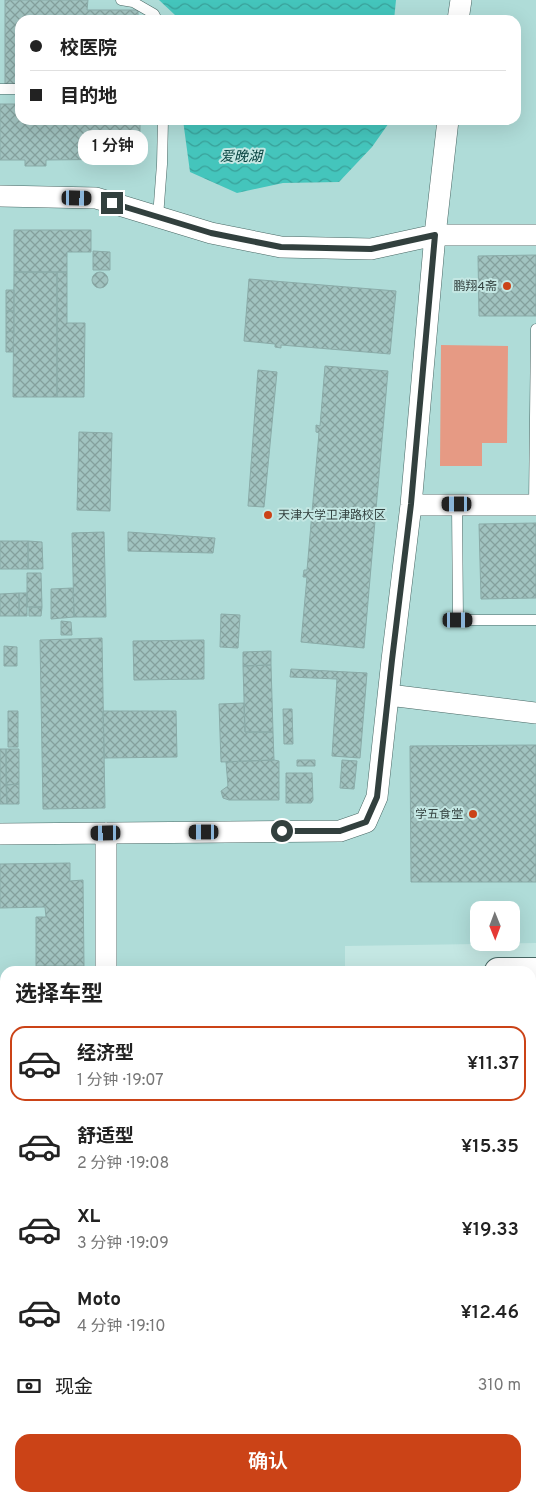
<!DOCTYPE html>
<html lang="zh">
<meta charset="utf-8">
<style>
body{margin:0;font-family:Overpass,"Noto Sans SC",sans-serif;background:#f6f6f6;color:#222;height:100vh;display:flex;flex-direction:column;font-size:19px;white-space:nowrap}
*{box-sizing:border-box;margin:0}
p{font-size:16px;color:#767676}
.icon{flex:none;width:28px;height:28px;fill:none;stroke:currentColor;stroke-width:2;stroke-linecap:round;stroke-linejoin:round}
.map{position:relative;flex:1;overflow:hidden}
.panel{position:absolute;left:0px;top:966px;width:536px;height:536px;display:flex;flex-direction:column;background:#fff;border-radius:15px 15px 0 0;box-shadow:0 5px 20px #0002}
.panel>*{flex:none}
.guide{position:absolute;left:15px;top:15px;width:506px;height:110px;border-radius:15px;box-shadow:0 5px 20px #0002;display:grid;align-content:center;height:110px;padding:0 15px;background:#fff}
.needle{width:32px;rotate:179deg}
.buttons{position:absolute;left:470px;top:901px;display:grid;gap:10px}
.buttons a{display:grid;place-items:center;width:50px;height:50px;border-radius:10px;background:#fff;box-shadow:0 5px 20px #0002;font-size:25px}
.end{position:absolute;width:22px;height:22px;margin:-11px;border:6px solid #32403e;background:#fff;box-shadow:0 0 0 2px #fff}
.from{border-radius:50%}
.bubble{position:absolute;height:35px;border-radius:15px;background:#fff;box-shadow:0 5px 20px #0002;font-size:16px;font-weight:600;line-height:35px;text-align:center}
.car{position:absolute;width:15px;height:30px;margin:-15px -8px;border-radius:6px;box-shadow:0 0 4px 1px #0007;background:linear-gradient(#222 24%,#8ab4d8 0 40%,#222 0 76%,#8ab4d8 0 86%,#222 0)}
.guide b{display:flex;align-items:center;gap:18px;height:48px;font-size:19px}
.guide b+b{border-top:1px solid #e0e0e0}
.guide i{width:12px;height:12px;background:#222}
ul{padding:0;list-style:none}
li{display:flex;align-items:center;gap:15px;height:75px;margin:0 10px 8px;padding:0 5px;border:2px solid transparent;border-radius:15px}
li div{flex:1}
li b{display:block;font-size:19px}
li em{font-style:normal;font-weight:600}
li.active{border-color:#cb4317}
li>.icon{width:45px;height:45px;stroke-width:1.5}
h2{padding:0 15px;font-size:22px;line-height:60px}
.pay{display:flex;align-items:center;gap:12px;height:55px;padding:0 15px;font-size:19px}
.pay p{margin-inline-start:auto}
.primary-button{display:flex;gap:10px;margin-top:auto;padding:10px 15px}
.primary-button a{flex:1;height:58px;border-radius:15px;background:#cb4317;color:#fff;font-size:20px;font-weight:600;line-height:58px;text-align:center}
.map>svg:first-child{display:block}
</style>
<div class="map">
<svg width="536" height="1502" viewBox="0 0 536 1502">
<defs>
<pattern id="water-waves" width="16" height="10" patternUnits="userSpaceOnUse" patternTransform="scale(1.25)"><rect width="16" height="10" fill="#44c5bc"/><path d="M0 5q4-4 8 0t8 0" fill="none" stroke="#39a19a"/></pattern>
<pattern id="building-cross-hatch" width="8" height="8" patternUnits="userSpaceOnUse" patternTransform="scale(1.25)"><rect width="8" height="8" fill="#a1c3c0"/><path d="M0 0l8 8M0 8l8-8" fill="none" stroke="#84a09d"/></pattern>
</defs>
<rect width="100%" height="100%" fill="#c4e7e3"/>
<!-- built -->
<path fill="#afdcd8" fill-rule="evenodd" d="M 0,0 L 536,0 L 536,943 L 345,946 L 345,971 L 5,971 L 5,1498 L 338,1498 L 338,1502 L 0,1502 ZM 20,20 L 516,20 L 516,120 L 20,120 ZM 479,910 L 511,910 L 511,942 L 479,942 Z"/>
<!-- grass -->
<path fill="#e69a84" d="M 441,345 L 508,346 L 507,443 L 482,443 L 482,466 L 440,466 Z"/>
<!-- water -->
<path fill="url(#water-waves)" d="M 159,0 L 396,0 L 394,20 L 176,20 L 175,15 Z
M 183,120 L 391,120 L 372,147 L 339,182 L 283,183 L 237,193 L 190,172 Z"/>
<!-- building -->
<path fill="url(#building-cross-hatch)" stroke="#8aaba8" d="M 5,0 L 88,0 L 87,10 L 138,10 L 138,20 L 20,20 L 20,85 L 5,85 Z
M 0,104 L 20,104 L 20,120 L 140,120 L 140,149 L 136,150 L 136,159 L 46,160 L 46,166 L 25,166 L 25,160 L 0,160 Z
M 14,230 L 91,230 L 91,252 L 67,252 L 67,272 L 14,272 Z
M 93,251 L 110,252 L 110,270 L 93,270 Z
M 536,255 L 536,316 L 479,316 L 478,256 Z
M 14,272 L 57,272 L 57,397 L 13,397 Z
M 57,272 L 67,272 L 67,323 L 85,323 L 84,397 L 57,397 Z
M92 280a8 8 0 1 1 16 0a8 8 0 1 1-16 0Z
M 249,279 L 396,291 L 390,354 L 281,345 L 281,348 L 275,347 L 275,344 L 244,341 Z
M 6,290 L 14,290 L 14,311 L 6,311 Z
M 6,311 L 14,311 L 14,331 L 6,332 Z
M 14,331 L 13,352 L 6,352 L 6,332 Z
M 325,366 L 388,371 L 364,648 L 301,642 L 307,577 L 303,577 L 304,570 L 307,570 L 319,433 L 316,432 L 316,425 L 320,426 Z
M 258,370 L 277,372 L 264,507 L 248,506 Z
M 79,432 L 112,433 L 110,511 L 77,510 Z
M 536,523 L 536,598 L 481,599 L 479,524 Z
M 104,532 L 106,617 L 74,617 L 72,533 Z
M 128,532 L 215,538 L 213,553 L 128,551 Z
M 0,541 L 28,541 L 28,569 L 0,569 Z
M 28,541 L 42,542 L 43,569 L 28,569 Z
M 27,573 L 41,573 L 42,607 L 27,607 Z
M 73,588 L 74,617 L 51,619 L 51,589 Z
M 19,593 L 19,616 L 0,616 L 0,594 Z
M 19,593 L 27,593 L 27,616 L 19,616 Z
M 29,607 L 42,607 L 41,616 L 29,616 Z
M 221,614 L 240,615 L 238,648 L 220,647 Z
M 61,621 L 71,622 L 72,635 L 61,635 Z
M 102,638 L 105,808 L 43,809 L 40,640 Z
M 204,640 L 204,679 L 134,680 L 133,641 Z
M 4,646 L 17,647 L 17,666 L 4,666 Z
M 271,651 L 271,665 L 243,666 L 243,652 Z
M 271,665 L 273,732 L 245,732 L 243,666 Z
M 291,669 L 367,673 L 360,758 L 332,756 L 337,679 L 290,677 Z
M 244,703 L 245,732 L 273,732 L 274,760 L 221,762 L 219,704 Z
M 283,709 L 292,709 L 293,744 L 284,744 Z
M 8,711 L 18,711 L 18,747 L 8,747 Z
M 103,711 L 176,711 L 177,757 L 104,758 Z
M 536,745 L 536,882 L 411,882 L 410,746 Z
M 0,749 L 6,749 L 7,804 L 0,804 Z
M 6,749 L 19,749 L 19,784 L 6,785 Z
M 274,760 L 279,761 L 279,800 L 229,800 L 223,798 L 221,791 L 228,786 L 226,762 Z
M 297,760 L 315,760 L 315,766 L 297,766 Z
M 342,760 L 357,761 L 354,789 L 340,788 Z
M 286,773 L 312,773 L 313,800 L 311,803 L 286,803 Z
M 19,784 L 19,804 L 7,804 L 6,785 Z
M 70,863 L 70,881 L 83,880 L 84,966 L 36,966 L 36,917 L 46,917 L 45,907 L 0,908 L 0,864 Z
M 536,993 L 536,1036 L 531,1037 L 531,994 Z
M 0,999 L 5,999 L 5,1044 L 0,1044 Z
M 0,1156 L 5,1156 L 5,1205 L 0,1205 Z
M 531,1163 L 536,1165 L 536,1213 L 531,1213 Z
M 0,1283 L 5,1283 L 5,1331 L 0,1331 Z
M 536,1300 L 536,1349 L 531,1351 L 531,1301 Z
M 0,1413 L 5,1413 L 5,1456 L 0,1456 Z
M 531,1487 L 536,1488 L 536,1502 L 502,1502 L 504,1498 L 531,1498 Z
M 276,1498 L 330,1498 L 330,1502 L 276,1502 Z
M 415,1498 L 465,1498 L 468,1502 L 416,1502 Z"/>
<g fill="none" stroke-linecap="round" stroke-linejoin="round">
<defs>
<path id="service" d="M 121,0 L 133,2 L 154,14 L 157,20
M 0,89 L 20,89
M 158,217 L 162,164 L 163,120
M 457,504 L 458,620 L 536,620
M 534,505 L 536,329
M 0,1139 L 5,1139
M 0,1249 L 5,1249
M 0,1396 L 5,1396"/>
<path id="minor" d="M 458,20 L 461,0
M 448,120 L 435,235 L 536,235
M 0,196 L 96,198 L 211,233 L 281,247 L 371,249 L 435,235 L 411,505 L 392,660 L 377,797 L 366,822 L 340,831 L 0,834
M 411,505 L 536,505
M 389,695 L 536,713
M 106,971 L 106,833
M 531,1067 L 536,1067
M 0,1473 L 5,1473
M 106,1498 L 106,1502"/>
<path id="tertiary" d="M 498,971 L 536,971
M 382,1502 L 382,1498"/>
</defs>
<!-- service casing -->
<use href="#service" stroke="#486764" stroke-width="11"/>
<!-- minor casing -->
<use href="#minor" stroke="#486764" stroke-width="22"/>
<!-- tertiary casing -->
<use href="#tertiary" stroke="#486764" stroke-width="28"/>
<!-- service -->
<use href="#service" stroke="#fff" stroke-width="10"/>
<!-- minor -->
<use href="#minor" stroke="#fff" stroke-width="21"/>
<!-- tertiary -->
<use href="#tertiary" stroke="#fff" stroke-width="26"/>
</g>
<g fill="none" stroke-linecap="round" stroke-linejoin="round">
<!-- route -->
<path stroke="#32403e" stroke-width="6" d="M 112,203 L 211,233 L 281,247 L 371,249 L 435,235 L 411,504 L 392,660 L 377,797 L 366,822 L 340,831 L 282,831"/>
</g>
<!-- markers -->
<g fill="#cb4317" stroke="#c4e7e3" stroke-width="2">
<circle cx="507" cy="286" r="5"/>
<circle cx="268" cy="515" r="5"/>
<circle cx="473" cy="814" r="5"/>
</g>
<g text-anchor="middle" stroke-width="4" stroke-linejoin="round" paint-order="stroke">
<!-- poi labels -->
<g font-size="12" fill="#32403e" stroke="#c4e7e3" text-anchor="end">
<text x="497" y="290">鹏翔4斋</text>
<text x="278" y="519" text-anchor="start">天津大学卫津路校区</text>
<text x="463" y="818">学五食堂</text>
</g>
<!-- water labels -->
<g font-size="14" font-style="italic" fill="#03403d" stroke="#c4e7e3">
<text x="241" y="161">爱晚湖</text>
</g>
</g>
</svg>
<div class="buttons">
<a><svg class="needle" viewBox="-14 -14 28 28"><path d="M0-13l5 13h-10z" fill="#e53935"/><path d="M0 13l5-13h-10z" fill="#767676"/></svg></a>
</div>
<i class="end from" style="left:282px;top:831px"></i>
<i class="end" style="left:112px;top:203px"></i>
<div class="bubble" style="left:78px;top:130px;width:70px">1 分钟</div>
<i class="car" style="left:77px;top:198px;rotate:91deg"></i>
<i class="car" style="left:457px;top:504px;rotate:270deg"></i>
<i class="car" style="left:458px;top:620px;rotate:90deg"></i>
<i class="car" style="left:204px;top:832px;rotate:270deg"></i>
<i class="car" style="left:106px;top:833px;rotate:269deg"></i>
<div class="guide">
<b><i class="from"></i>校医院</b>
<b><i></i>目的地</b>
</div>
<section class="panel">
<h2>选择车型</h2>
<ul>
<li class="active"><svg class="icon" aria-label="car" viewBox="0 0 24 24"><path d="M5 17H2v-5l4-1 3-4h7l3 4 3 1v5h-3M9 17h6M6 11h13"/><circle cx="7" cy="17" r="2"/><circle cx="17" cy="17" r="2"/></svg><div><b>经济型</b><p>1 分钟 · 19:07</p></div><em>¥11.37</em></li>
<li><svg class="icon" aria-label="car" viewBox="0 0 24 24"><path d="M5 17H2v-5l4-1 3-4h7l3 4 3 1v5h-3M9 17h6M6 11h13"/><circle cx="7" cy="17" r="2"/><circle cx="17" cy="17" r="2"/></svg><div><b>舒适型</b><p>2 分钟 · 19:08</p></div><em>¥15.35</em></li>
<li><svg class="icon" aria-label="car" viewBox="0 0 24 24"><path d="M5 17H2v-5l4-1 3-4h7l3 4 3 1v5h-3M9 17h6M6 11h13"/><circle cx="7" cy="17" r="2"/><circle cx="17" cy="17" r="2"/></svg><div><b>XL</b><p>3 分钟 · 19:09</p></div><em>¥19.33</em></li>
<li><svg class="icon" aria-label="car" viewBox="0 0 24 24"><path d="M5 17H2v-5l4-1 3-4h7l3 4 3 1v5h-3M9 17h6M6 11h13"/><circle cx="7" cy="17" r="2"/><circle cx="17" cy="17" r="2"/></svg><div><b>Moto</b><p>4 分钟 · 19:10</p></div><em>¥12.46</em></li>
</ul>
<div class="pay"><svg class="icon" aria-label="cash" viewBox="0 0 24 24"><path d="M3 7h18v10H3z"/><circle cx="12" cy="12" r="2"/></svg>现金<p>310 m</p></div>
<div class="primary-button"><a>确认</a></div>
</section>
</div>
